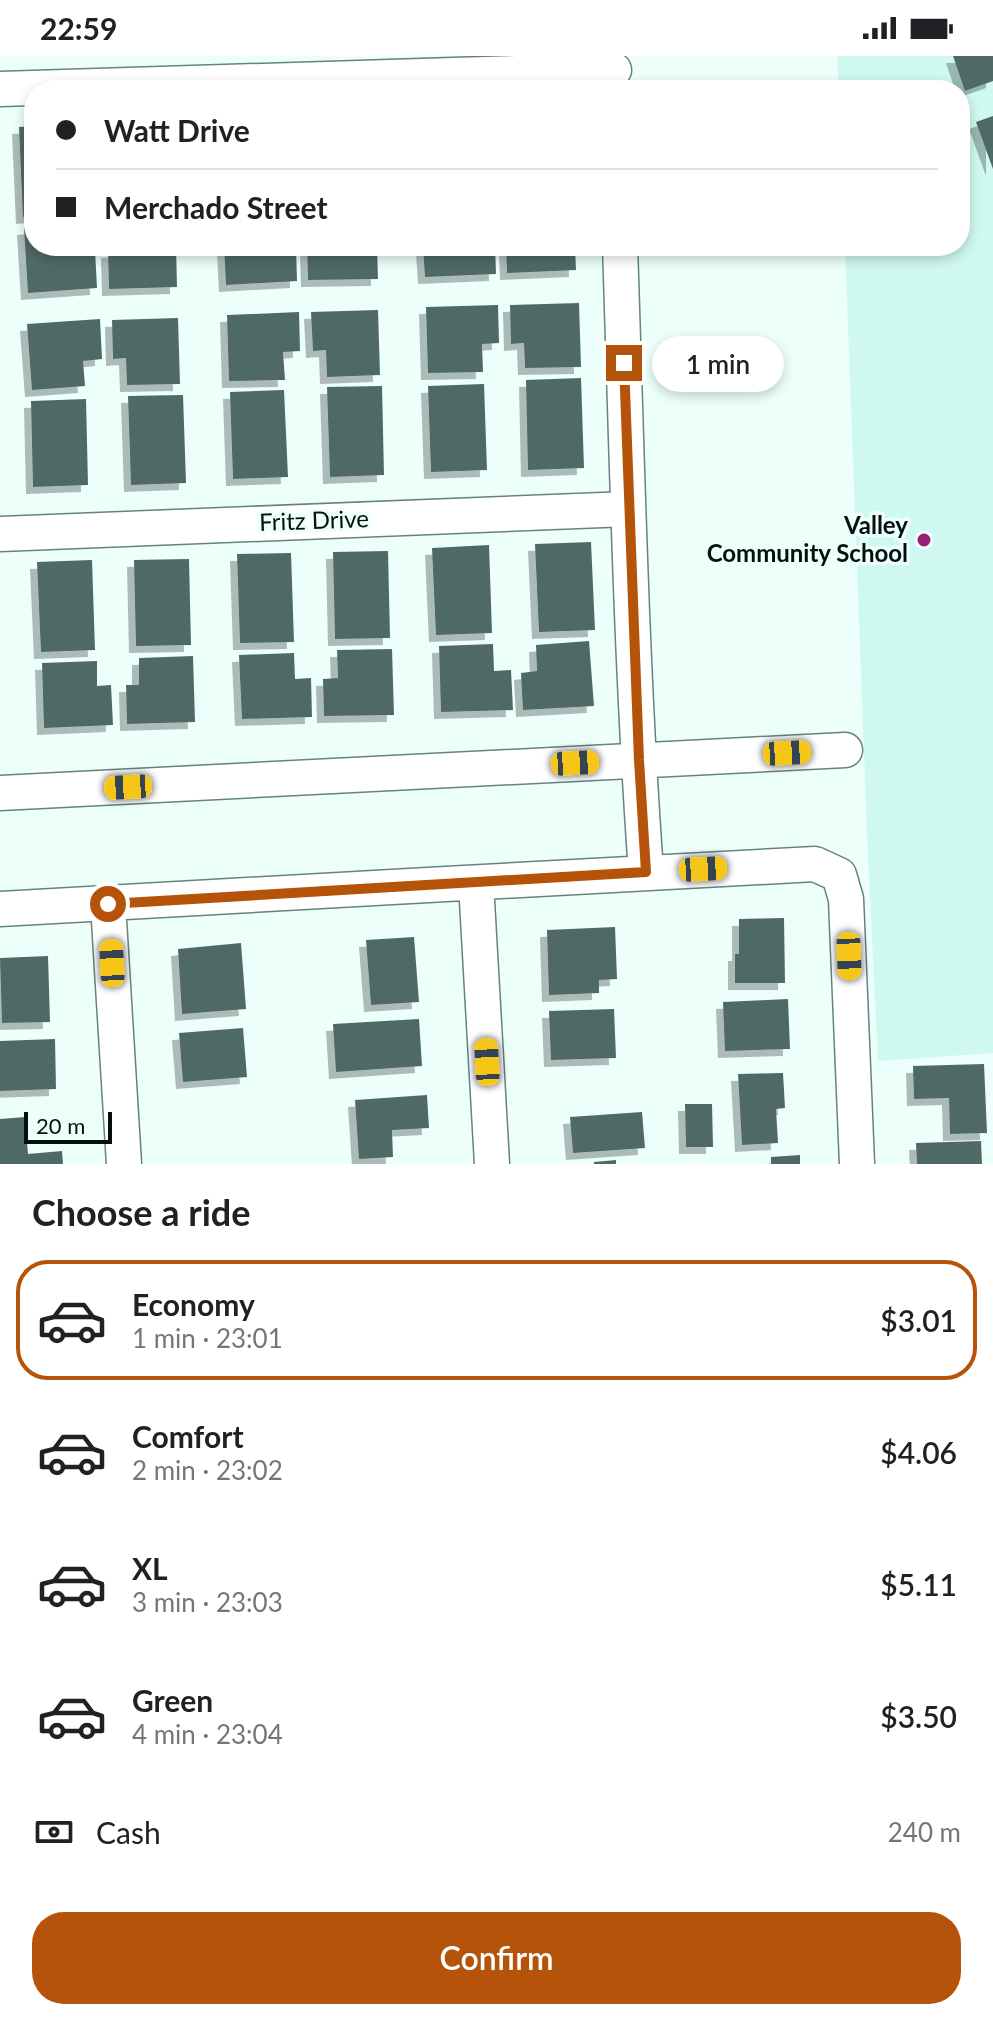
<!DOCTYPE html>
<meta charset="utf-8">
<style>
body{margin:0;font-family:Lato,sans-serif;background:#f2f2f2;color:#202124;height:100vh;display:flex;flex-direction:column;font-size:30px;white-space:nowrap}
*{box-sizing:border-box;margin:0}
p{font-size:26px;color:#757577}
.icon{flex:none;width:44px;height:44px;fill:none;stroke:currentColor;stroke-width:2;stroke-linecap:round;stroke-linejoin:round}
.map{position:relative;height:1108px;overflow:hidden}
.drawer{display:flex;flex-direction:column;background:#fff;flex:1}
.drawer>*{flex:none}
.top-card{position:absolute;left:24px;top:24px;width:946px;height:176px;border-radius:32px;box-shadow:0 4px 12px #0003;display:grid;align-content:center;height:176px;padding:0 32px;background:#fff}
.scale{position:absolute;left:24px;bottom:20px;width:88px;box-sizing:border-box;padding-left:8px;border:4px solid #050f0e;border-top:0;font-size:22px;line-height:28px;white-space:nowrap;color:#050f0e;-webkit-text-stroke:6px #ecfffb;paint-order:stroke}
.end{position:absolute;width:36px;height:36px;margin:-18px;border:10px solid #b45309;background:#fff;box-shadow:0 0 0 4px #fff}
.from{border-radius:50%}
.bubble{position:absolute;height:56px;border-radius:28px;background:#fff;box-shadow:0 4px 12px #0003;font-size:26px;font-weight:600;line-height:56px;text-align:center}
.car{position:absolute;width:24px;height:48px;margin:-24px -12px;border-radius:10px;box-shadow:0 0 6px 2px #0007;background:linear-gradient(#f5c518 24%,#345 0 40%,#f5c518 0 76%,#345 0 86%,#f5c518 0)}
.top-card b{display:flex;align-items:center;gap:28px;height:76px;font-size:30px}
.top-card b+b{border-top:2px solid #e0e0e0}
.top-card i{width:20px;height:20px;background:#202124}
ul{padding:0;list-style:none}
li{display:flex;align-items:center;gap:24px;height:120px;margin:0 16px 12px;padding:0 16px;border:4px solid transparent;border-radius:32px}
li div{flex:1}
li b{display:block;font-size:30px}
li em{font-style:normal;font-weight:600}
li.selected{border-color:#b45309}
li>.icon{width:72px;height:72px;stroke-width:1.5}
h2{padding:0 32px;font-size:36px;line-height:96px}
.pay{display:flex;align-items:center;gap:20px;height:88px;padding:0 32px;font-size:30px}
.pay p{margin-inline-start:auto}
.primary-button{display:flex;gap:16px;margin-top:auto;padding:16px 32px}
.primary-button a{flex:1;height:92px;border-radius:32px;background:#b45309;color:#fff;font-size:32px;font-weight:600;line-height:92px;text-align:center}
.status{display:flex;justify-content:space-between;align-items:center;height:56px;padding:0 40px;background:#fff;direction:ltr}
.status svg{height:22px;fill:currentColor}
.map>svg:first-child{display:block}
</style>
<div class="status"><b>22:59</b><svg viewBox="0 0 49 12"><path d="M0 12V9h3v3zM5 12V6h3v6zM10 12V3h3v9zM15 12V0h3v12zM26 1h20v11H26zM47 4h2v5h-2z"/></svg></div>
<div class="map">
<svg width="993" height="1108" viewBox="0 0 993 1108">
<defs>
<filter id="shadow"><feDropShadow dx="-7" dy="7" stdDeviation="0" flood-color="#0004"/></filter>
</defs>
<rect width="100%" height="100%" fill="#ecfffb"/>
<!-- built -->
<path fill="#cff8f1" d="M 837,0 L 993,0 L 993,997 L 878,1005 L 867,778 L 845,190 L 960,190 L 960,34 L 839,34 Z"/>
<!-- building -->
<path fill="#4f6b66" filter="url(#shadow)" d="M 953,0 L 993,0 L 993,25 L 965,35 Z
M 993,60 L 993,113 L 976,66 Z
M 34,70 L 34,160 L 23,161 L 19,71 Z
M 34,171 L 34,190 L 79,190 L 80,195 L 95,194 L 97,232 L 28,237 L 24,172 Z
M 122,190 L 176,190 L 177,231 L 109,233 L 108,195 L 122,194 Z
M 224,190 L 296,190 L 297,225 L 226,229 Z
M 307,190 L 377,190 L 378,223 L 308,224 Z
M 423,190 L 495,190 L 496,218 L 425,221 Z
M 506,190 L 575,190 L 576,214 L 507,217 Z
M 579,247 L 581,311 L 525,312 L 524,287 L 511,288 L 510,249 Z
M 498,249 L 499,287 L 482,288 L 483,316 L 428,317 L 426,251 Z
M 378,254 L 380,319 L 327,321 L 326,294 L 313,295 L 311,256 Z
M 299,256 L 300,295 L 283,296 L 285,324 L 229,325 L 227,259 Z
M 178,262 L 180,328 L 127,329 L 126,302 L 113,303 L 112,264 Z
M 100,263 L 102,303 L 83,305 L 85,330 L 32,334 L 27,268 Z
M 581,322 L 584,412 L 528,414 L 526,324 Z
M 484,328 L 487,414 L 431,416 L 428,330 Z
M 382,330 L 384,419 L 330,421 L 327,331 Z
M 284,334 L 288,421 L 233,423 L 230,336 Z
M 183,339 L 186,427 L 131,429 L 128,340 Z
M 86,343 L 88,429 L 33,431 L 31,345 Z
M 591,486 L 595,574 L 539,576 L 535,488 Z
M 489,489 L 492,577 L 436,579 L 432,492 Z
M 388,495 L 390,582 L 335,583 L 333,496 Z
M 291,497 L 294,586 L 240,587 L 237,498 Z
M 189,503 L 191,589 L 136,590 L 134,504 Z
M 92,504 L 95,594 L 41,596 L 37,506 Z
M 589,585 L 594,650 L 523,654 L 521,617 L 537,615 L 536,589 Z
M 493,588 L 494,615 L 511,614 L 513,654 L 441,656 L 439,590 Z
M 392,593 L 394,659 L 324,660 L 323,623 L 338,622 L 337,594 Z
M 294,597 L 295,623 L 311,622 L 312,661 L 242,663 L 239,599 Z
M 193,600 L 195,666 L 127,668 L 126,629 L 139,629 L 139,602 Z
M 97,605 L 97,630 L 111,629 L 113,669 L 44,672 L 42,607 Z
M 784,862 L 785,927 L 735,927 L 735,898 L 739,898 L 739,863 Z
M 615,871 L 617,923 L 599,924 L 599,937 L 549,939 L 547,874 Z
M 414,881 L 419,946 L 371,949 L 366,884 Z
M 241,887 L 246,953 L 182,958 L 178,893 Z
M 48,900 L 50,966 L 2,967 L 0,902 Z
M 788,943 L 790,993 L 725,995 L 723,946 Z
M 614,953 L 616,1002 L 551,1004 L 549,955 Z
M 419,963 L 422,1010 L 336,1016 L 333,968 Z
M 243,972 L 247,1021 L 183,1026 L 179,977 Z
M 55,983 L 56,1033 L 0,1035 L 0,985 Z
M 984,1008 L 987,1077 L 950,1078 L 949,1042 L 914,1043 L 913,1010 Z
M 783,1017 L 785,1052 L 776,1053 L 778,1087 L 742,1089 L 738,1018 Z
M 427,1039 L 429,1072 L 392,1074 L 393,1101 L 359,1103 L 355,1044 Z
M 685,1048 L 712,1048 L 713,1091 L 686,1091 Z
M 642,1056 L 645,1092 L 573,1097 L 570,1061 Z
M 25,1061 L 28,1098 L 62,1095 L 63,1108 L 0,1108 L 0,1063 Z
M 981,1085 L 982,1108 L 917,1108 L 916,1087 Z
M 800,1099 L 800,1108 L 771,1108 L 771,1101 Z
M 616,1104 L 616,1108 L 594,1108 L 594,1106 Z"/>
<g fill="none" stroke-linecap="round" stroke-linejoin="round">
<defs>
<path id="minor" d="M 0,33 L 614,14
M 620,190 C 627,399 631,608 646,816
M 0,478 L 628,453
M 0,737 L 845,694
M 476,827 L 492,1108
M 108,848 L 124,1108
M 0,853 C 272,839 543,821 815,808 L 839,819 L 846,843 L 857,1108"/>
</defs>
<!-- minor casing -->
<use href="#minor" stroke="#66837d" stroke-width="37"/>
<!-- minor -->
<use href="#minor" stroke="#fff" stroke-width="34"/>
</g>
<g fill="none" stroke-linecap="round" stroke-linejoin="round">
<!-- route -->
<path stroke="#b45309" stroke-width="10" d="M 108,848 L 646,816 L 639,704 L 624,307"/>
</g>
<!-- markers -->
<circle fill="#9a217b" stroke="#ecfffb" stroke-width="3" cx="924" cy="484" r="8"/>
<g text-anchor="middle" stroke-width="7" stroke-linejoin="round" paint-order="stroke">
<!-- street labels -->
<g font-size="24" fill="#050f0e" stroke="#ecfffb">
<text transform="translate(314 465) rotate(-2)" y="8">Fritz Drive</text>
</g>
<!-- poi labels -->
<g font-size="24" font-weight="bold" fill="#050f0e" stroke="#ecfffb" text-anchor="end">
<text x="908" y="478">Valley<tspan x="908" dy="28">Community School</tspan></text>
</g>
</g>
</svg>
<div class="scale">20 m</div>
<i class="end from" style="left:108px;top:848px"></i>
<i class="end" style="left:624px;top:307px"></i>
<div class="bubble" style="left:652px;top:280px;width:132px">1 min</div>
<i class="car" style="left:787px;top:697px;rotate:87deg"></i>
<i class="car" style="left:575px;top:707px;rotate:87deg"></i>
<i class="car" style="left:128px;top:731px;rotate:267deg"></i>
<i class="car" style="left:703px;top:813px;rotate:87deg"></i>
<i class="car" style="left:849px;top:900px;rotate:178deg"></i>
<i class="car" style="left:112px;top:907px;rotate:357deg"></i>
<i class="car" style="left:487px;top:1006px;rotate:357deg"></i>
<div class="top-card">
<b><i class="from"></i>Watt Drive</b>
<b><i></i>Merchado Street</b>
</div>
</div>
<section class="drawer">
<h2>Choose a ride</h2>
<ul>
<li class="selected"><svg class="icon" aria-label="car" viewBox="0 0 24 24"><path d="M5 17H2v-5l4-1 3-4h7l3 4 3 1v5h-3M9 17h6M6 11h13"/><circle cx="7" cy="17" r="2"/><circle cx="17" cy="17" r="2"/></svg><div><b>Economy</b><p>1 min · 23:01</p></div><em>$3.01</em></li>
<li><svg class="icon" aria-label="car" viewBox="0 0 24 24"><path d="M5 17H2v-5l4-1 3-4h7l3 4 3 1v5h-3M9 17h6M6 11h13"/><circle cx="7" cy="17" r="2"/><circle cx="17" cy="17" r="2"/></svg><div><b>Comfort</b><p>2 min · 23:02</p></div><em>$4.06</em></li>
<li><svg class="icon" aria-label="car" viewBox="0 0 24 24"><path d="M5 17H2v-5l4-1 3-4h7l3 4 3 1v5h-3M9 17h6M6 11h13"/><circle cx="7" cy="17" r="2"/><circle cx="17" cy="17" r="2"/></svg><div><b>XL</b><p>3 min · 23:03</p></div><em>$5.11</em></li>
<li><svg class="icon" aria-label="car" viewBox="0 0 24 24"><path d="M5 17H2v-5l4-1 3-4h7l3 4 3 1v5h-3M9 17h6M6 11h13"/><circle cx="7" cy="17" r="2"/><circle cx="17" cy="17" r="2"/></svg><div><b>Green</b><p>4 min · 23:04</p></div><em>$3.50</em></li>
</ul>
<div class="pay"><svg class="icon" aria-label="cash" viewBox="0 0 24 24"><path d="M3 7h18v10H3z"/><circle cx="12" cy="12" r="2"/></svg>Cash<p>240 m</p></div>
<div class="primary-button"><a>Confirm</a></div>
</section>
